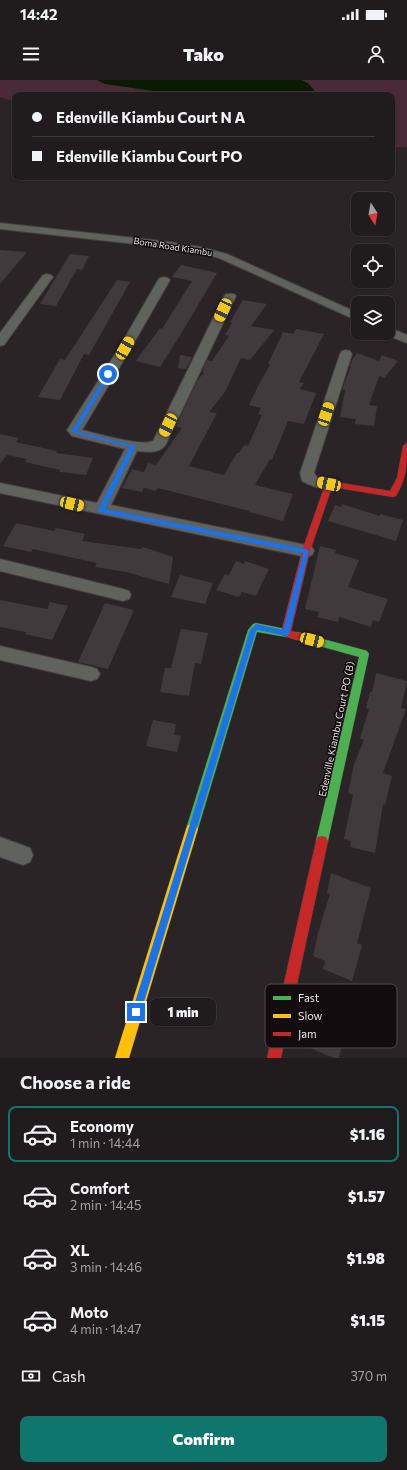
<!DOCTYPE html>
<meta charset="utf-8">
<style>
body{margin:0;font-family:Commissioner,sans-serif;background:#282425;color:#f1f3f6;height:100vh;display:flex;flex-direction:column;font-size:15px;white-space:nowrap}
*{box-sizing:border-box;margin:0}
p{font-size:13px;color:#a2a1a3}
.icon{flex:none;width:22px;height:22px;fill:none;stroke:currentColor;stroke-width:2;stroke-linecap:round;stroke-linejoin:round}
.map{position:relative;height:978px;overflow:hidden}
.side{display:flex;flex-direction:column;background:#201b1c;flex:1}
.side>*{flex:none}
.guide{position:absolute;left:12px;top:12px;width:383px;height:88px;border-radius:8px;box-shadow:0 1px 3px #0004,0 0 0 1px #3d393b;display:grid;align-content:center;height:88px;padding:0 20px;background:#201b1c}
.needle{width:26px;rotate:169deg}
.fabs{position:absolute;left:351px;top:112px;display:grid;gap:8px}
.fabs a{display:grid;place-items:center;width:44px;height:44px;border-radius:8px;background:#201b1c;box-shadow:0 1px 3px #0004,0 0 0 1px #3d393b;font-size:20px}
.end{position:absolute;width:18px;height:18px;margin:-9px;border:5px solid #1a73e8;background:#fff;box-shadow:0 0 0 2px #fff}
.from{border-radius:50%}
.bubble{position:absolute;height:28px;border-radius:8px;background:#201b1c;box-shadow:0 1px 3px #0004,0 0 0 1px #3d393b;font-size:13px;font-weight:800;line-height:28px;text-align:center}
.car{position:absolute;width:12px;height:24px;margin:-12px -6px;border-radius:5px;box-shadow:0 0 3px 1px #0007;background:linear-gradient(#f5c518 24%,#345 0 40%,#f5c518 0 76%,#345 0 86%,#f5c518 0)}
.guide b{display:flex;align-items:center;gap:14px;height:38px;font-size:15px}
.guide b+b{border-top:1px solid #3d393b}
.guide i{width:10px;height:10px;background:#f1f3f6}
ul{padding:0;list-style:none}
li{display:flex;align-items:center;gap:12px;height:56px;margin:0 8px 6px;padding:0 12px;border:2px solid transparent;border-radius:8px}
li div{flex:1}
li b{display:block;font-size:15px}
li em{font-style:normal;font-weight:800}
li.current{border-color:#0f766e}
li>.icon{width:36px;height:36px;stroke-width:1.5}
h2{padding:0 20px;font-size:18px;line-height:48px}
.pay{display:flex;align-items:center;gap:10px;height:44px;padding:0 20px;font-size:15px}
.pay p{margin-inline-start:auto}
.cta{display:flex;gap:8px;margin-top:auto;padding:8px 20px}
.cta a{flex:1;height:46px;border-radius:8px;background:#0f766e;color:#fff;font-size:16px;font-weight:800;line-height:46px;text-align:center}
.status{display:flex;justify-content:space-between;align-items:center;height:28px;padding:0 20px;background:#201b1c;direction:ltr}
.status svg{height:11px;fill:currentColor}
header{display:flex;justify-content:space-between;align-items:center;height:52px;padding:0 20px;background:#201b1c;font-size:18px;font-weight:800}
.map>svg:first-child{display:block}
</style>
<div class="status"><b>14:42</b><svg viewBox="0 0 49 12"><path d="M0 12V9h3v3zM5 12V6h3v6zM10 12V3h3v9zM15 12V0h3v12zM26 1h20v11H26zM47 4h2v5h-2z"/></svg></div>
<header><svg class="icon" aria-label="menu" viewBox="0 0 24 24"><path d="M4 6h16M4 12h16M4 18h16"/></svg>Tako<svg class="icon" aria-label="person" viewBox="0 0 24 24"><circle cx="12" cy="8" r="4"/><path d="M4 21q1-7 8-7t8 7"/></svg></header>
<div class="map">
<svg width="407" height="978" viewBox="0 0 407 978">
<rect width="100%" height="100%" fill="#2b2426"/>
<!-- green -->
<path fill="#4a2a36" d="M 0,0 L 407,0 L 407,67 L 392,67 L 392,15 L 15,15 L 15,22 L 0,17 Z"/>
<!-- water -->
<path fill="#0b1b03" d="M 97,0 L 302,0 L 309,4 L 318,15 L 221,15 L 215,14 L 181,15 L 105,4 Z"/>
<!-- building -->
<path fill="#403a3c" d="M 0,170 L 27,172 L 0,204 Z
M 70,174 L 89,176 L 82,190 L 77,189 L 56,226 L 40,224 Z
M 181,185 L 217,193 L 181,254 L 160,287 L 136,281 L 160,248 L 162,249 L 192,201 L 172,197 Z
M 117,200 L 130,202 L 89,275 L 84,274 L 60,320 L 38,317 L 60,279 L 65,280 Z
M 243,220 L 267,224 L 251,246 L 274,250 L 250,280 L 241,278 L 225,312 L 209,332 L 217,333 L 189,386 L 224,395 L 237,373 L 239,373 L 244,365 L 248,366 L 262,335 L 258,334 L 261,328 L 249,325 L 258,306 L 270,285 L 268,284 L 283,252 L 293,254 L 296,249 L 324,254 L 299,302 L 304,303 L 300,309 L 316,313 L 304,344 L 288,341 L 272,380 L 270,379 L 255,405 L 293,414 L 283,441 L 249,432 L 249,431 L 158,408 L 156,411 L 144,408 L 142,412 L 122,408 L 132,389 L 144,392 L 148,383 L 156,385 L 182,348 L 176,346 L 198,299 L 204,293 L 202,292 L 207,280 L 212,281 L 229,256 L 225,255 L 232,243 L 230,242 Z
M 357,273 L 379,281 L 382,275 L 398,281 L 384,298 L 379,296 L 369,325 L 377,326 L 374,346 L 355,344 L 356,339 L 340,337 L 345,310 L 342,309 L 351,287 L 350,286 L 352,280 Z
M 180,275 L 192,277 L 186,289 L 178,288 Z
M 0,354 L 19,358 L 16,362 L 57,371 L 56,373 L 93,378 L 86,395 L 60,392 L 60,390 L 25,382 L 27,379 L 7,375 L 0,384 Z
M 342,424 L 380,436 L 380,434 L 403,440 L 396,461 L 328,441 L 335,425 L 341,427 Z
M 16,443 L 54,451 L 56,448 L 85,454 L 82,461 L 141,469 L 143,467 L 173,477 L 169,504 L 126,492 L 95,487 L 97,483 L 33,469 L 31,472 L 3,466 Z
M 320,466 L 336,470 L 335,473 L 359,480 L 348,507 L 388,519 L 379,542 L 373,540 L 371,547 L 339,537 L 338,542 L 317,537 L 319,532 L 305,529 Z
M 236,481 L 244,484 L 245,481 L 269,489 L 256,516 L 242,512 L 239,517 L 216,510 L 225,494 L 229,495 Z
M 180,495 L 213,503 L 205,524 L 171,517 Z
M 0,520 L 47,529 L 50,522 L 68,526 L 52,560 L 25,554 L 26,552 L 0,547 Z
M 105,523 L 134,530 L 108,589 L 78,582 Z
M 181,549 L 208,553 L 201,584 L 195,583 L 189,616 L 160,612 L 165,588 L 171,588 Z
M 376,593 L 407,601 L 401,628 L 406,629 L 383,693 L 392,696 L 385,725 L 383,724 L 375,773 L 350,767 L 351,761 L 344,759 L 353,715 L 348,713 L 354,684 L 364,660 L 360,658 L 369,629 L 366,628 L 370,612 L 372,612 Z
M 153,640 L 176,644 L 174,655 L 181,656 L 177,672 L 146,666 Z
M 331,793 L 371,808 L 357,863 L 362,865 L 352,901 L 323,889 L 325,881 L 313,876 L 318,853 L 330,814 L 327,813 Z
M 305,924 L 347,940 L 339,978 L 334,978 L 295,962 Z"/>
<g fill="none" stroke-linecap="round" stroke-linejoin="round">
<defs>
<path id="street" d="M 0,143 L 162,161 L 201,167 L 227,174 L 358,233 L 358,241 L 219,178 L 196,172 L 162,167 L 0,149 Z
M 47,194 L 51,195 L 53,197 L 4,265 L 0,266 L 0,253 L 43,195 Z
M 164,197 L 168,198 L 170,200 L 131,268 L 82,350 C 96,353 142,367 153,361 L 224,216 L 226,214 L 234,214 L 236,216 L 166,364 C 160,374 148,372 137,371 L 111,425 L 306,465 L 312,467 L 314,471 L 312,475 L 306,477 L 0,413 L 0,403 L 97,423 L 125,369 L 72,356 L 67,350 L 119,268 L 158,200 L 160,198 Z
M 388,247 L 407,255 L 407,263 L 384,254 L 388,253 Z
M 346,270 L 350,271 L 352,274 L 314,393 L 317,397 L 334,400 L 336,404 L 334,408 C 324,411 311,406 302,401 L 300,393 L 340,274 L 342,271 Z
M 0,479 L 123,509 L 129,511 L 131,515 L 129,519 L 123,521 L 0,491 Z
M 0,566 L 91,587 L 97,589 L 100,594 L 97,599 L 91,601 L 0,580 Z
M 0,757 L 30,768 L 33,775 L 30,782 L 23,785 L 0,777 Z"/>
<path id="fast" d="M 256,543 L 286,549 L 289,550 L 291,553 L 289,556 L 286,557 L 257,552 L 198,749 L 196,753 L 192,754 L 188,753 L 186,749 L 248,550 L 253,544 Z
M 297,552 L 364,570 L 367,571 L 369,574 L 328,761 L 326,765 L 322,766 L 318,765 L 316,761 L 359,577 L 294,559 L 292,556 L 294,553 Z"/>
<path id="slow" d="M 192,744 L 196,745 L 198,749 L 129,978 L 115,978 L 186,749 L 188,745 Z"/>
<path id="jam" d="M 407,363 C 407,385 407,397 396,416 L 393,417 L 332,407 L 310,471 L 291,551 L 300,553 L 302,556 L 300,559 L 297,560 L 283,556 L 281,553 L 302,471 L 326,402 L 329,401 L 390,411 L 397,398 L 403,366 Z
M 322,756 L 326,757 L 328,761 L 281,978 L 267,978 L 316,761 L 318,757 Z"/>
</defs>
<!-- street casing -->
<use href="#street" stroke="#453f41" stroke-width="2"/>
<!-- fast casing -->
<use href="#fast" stroke="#453f41" stroke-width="1"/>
<!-- slow casing -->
<use href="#slow" stroke="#453f41" stroke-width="1"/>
<!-- jam casing -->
<use href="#jam" stroke="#453f41" stroke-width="1"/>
<!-- street -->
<use href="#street" fill="#60625d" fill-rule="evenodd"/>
<!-- fast -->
<use href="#fast" fill="#4caf50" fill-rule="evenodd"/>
<!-- slow -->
<use href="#slow" fill="#ffc107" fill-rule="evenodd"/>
<!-- jam -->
<use href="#jam" fill="#c62828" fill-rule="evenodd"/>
</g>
<!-- route -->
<path fill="#1a73e8" d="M 107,293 L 111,294 L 77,351 L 136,366 L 105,429 L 306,469 L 309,471 L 289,555 L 286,556 L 258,550 L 256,551 L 141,932 L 139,935 L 136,937 L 133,935 L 132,932 L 250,550 L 256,544 L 283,550 L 303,473 L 99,432 L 98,430 L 130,367 L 71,352 Z"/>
<g text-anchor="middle" stroke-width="3" stroke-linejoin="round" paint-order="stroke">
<!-- far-street labels -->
<g font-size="9" fill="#e9e0e3" stroke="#120c0e">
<text transform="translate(173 167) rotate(9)" y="3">Boma Road Kiambu</text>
</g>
<!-- street labels -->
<g font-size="10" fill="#e9e0e3" stroke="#120c0e">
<text transform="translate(336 649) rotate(-78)" y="4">Edenville Kiambu Court PO (B)</text>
</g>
</g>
<!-- legend -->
<rect x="265" y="904" width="132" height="64" rx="6" fill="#120c0e" stroke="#524c4e" stroke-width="1"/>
<rect x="273" y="916" width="18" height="4" fill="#4caf50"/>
<rect x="273" y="934" width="18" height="4" fill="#ffc107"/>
<rect x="273" y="952" width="18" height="4" fill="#c62828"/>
<g font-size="11" fill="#e9e0e3">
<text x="298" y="922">Fast</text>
<text x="298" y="940">Slow</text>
<text x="298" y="958">Jam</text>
</g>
</svg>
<div class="fabs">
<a><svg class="needle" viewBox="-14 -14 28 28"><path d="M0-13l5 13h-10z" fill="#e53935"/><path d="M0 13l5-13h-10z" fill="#a2a1a3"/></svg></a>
<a><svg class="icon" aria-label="locate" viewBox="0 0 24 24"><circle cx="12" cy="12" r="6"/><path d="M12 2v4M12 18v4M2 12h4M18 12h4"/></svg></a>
<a><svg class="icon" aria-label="layers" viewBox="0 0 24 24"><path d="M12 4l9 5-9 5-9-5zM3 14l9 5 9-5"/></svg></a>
</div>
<i class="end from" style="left:108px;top:294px"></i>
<i class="end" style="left:136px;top:932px"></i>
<div class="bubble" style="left:150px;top:918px;width:66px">1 min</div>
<i class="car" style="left:223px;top:230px;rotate:205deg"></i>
<i class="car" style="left:125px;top:268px;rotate:30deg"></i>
<i class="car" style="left:326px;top:334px;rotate:18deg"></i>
<i class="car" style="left:168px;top:345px;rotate:206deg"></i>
<i class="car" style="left:329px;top:404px;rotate:282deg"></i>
<i class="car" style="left:72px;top:424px;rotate:103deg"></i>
<i class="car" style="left:312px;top:560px;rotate:105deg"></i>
<div class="guide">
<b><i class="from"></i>Edenville Kiambu Court N A</b>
<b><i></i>Edenville Kiambu Court PO</b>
</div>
</div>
<section class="side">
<h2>Choose a ride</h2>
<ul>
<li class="current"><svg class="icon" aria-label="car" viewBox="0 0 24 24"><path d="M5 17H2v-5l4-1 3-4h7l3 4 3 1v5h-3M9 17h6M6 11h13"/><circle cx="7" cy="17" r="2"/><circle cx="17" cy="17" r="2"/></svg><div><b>Economy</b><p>1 min · 14:44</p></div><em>$1.16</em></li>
<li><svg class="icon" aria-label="car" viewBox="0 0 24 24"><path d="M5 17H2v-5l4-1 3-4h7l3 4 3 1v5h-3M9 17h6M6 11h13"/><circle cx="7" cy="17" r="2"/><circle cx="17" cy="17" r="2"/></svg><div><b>Comfort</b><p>2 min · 14:45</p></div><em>$1.57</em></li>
<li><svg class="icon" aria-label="car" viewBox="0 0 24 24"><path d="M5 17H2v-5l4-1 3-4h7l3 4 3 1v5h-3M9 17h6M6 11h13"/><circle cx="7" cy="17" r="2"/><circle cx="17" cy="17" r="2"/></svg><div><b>XL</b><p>3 min · 14:46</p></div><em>$1.98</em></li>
<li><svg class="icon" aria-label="car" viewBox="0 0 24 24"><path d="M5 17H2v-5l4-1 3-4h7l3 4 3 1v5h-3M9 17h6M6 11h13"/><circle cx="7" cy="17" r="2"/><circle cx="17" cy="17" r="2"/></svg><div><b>Moto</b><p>4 min · 14:47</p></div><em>$1.15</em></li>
</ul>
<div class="pay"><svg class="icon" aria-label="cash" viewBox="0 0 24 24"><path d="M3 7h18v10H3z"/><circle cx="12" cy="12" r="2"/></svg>Cash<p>370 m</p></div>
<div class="cta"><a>Confirm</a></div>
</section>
